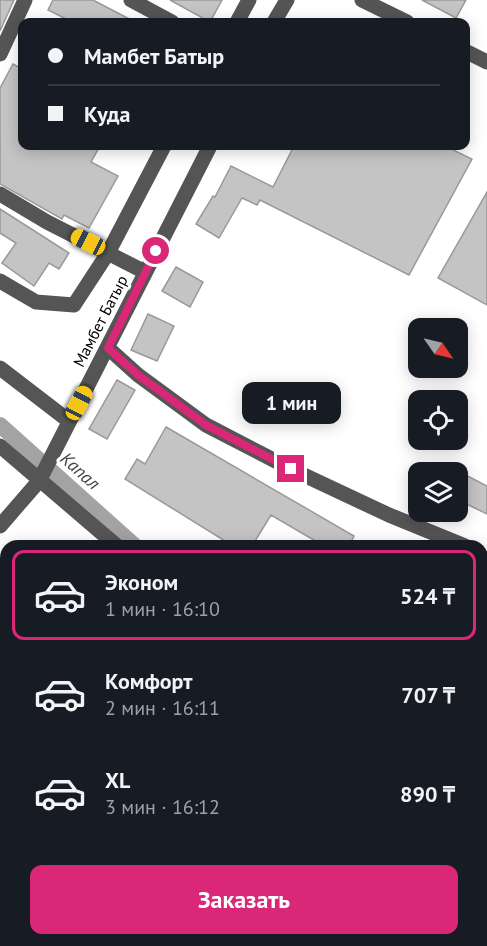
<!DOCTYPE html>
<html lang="ru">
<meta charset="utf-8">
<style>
body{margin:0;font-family:"PT Sans",sans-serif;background:#20242c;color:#f1f3f6;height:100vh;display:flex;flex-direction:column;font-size:22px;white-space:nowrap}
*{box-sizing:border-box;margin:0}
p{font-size:20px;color:#9ea1a6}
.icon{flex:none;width:33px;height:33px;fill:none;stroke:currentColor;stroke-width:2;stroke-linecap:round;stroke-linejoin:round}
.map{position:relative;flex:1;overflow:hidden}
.side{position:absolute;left:0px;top:540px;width:488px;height:406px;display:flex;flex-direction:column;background:#171b24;border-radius:18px 18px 0 0;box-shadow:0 3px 15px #0003}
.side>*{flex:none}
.guide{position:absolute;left:18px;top:18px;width:452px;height:132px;border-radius:12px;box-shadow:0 3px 15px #0003;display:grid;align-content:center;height:132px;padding:0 30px;background:#171b24}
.needle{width:39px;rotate:124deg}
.controls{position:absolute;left:408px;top:318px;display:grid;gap:12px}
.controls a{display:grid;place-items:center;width:60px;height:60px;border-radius:12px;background:#171b24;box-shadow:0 3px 15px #0003;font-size:30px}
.end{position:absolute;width:27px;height:27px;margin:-14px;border:8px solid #db2777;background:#fff;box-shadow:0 0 0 3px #fff}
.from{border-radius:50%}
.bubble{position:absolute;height:42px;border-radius:12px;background:#171b24;box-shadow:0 3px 15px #0003;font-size:20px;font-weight:600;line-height:42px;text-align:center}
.car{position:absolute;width:18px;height:36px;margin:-18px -9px;border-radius:8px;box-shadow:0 0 4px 2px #0007;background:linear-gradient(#f5c518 24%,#345 0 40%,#f5c518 0 76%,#345 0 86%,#f5c518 0)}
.guide b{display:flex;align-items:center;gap:21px;height:57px;font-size:22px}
.guide b+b{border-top:2px solid #363941}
.guide i{width:15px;height:15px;background:#f1f3f6}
ul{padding:10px 0 0;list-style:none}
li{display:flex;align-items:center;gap:18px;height:90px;margin:0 12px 9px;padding:0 18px;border:3px solid transparent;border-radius:12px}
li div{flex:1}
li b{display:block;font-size:22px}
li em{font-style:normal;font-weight:600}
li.current{border-color:#db2777}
li>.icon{width:54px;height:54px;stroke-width:1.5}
.primary-button{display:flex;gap:12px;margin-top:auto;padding:12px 30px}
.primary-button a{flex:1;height:69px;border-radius:12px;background:#db2777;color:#fff;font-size:24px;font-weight:600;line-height:69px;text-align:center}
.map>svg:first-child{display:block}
</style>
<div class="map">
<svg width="487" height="946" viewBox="0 0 487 946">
<rect width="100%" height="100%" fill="#fff"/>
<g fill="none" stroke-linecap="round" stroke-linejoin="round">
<!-- canal -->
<path stroke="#a3a3a3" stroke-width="16" d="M 0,425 L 135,546
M 482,757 L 487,760"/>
</g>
<!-- building -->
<path fill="#c4c4c4" stroke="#999" stroke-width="1.5" d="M 0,0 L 14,0 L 0,31 Z
M 53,0 L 93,0 L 135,22 L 72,22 L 48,10 Z
M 170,0 L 222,0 L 210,22 Z
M 422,0 L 466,0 L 456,18 Z
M 13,64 L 22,69 L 22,146 L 100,146 L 91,162 L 118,176 L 89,228 L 64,215 L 62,219 L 0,184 L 0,88 Z
M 294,146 L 445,146 L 472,159 L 409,275 L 260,200 L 257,205 L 242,198 L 219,238 L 196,224 L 213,196 L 215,197 L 231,166 L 273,187 Z
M 487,192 L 487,305 L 438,278 Z
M 0,209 L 69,253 L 59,269 L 49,263 L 34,286 L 2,263 L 16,243 L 0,233 Z
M 176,267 L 203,282 L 190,307 L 162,291 Z
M 148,314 L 174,326 L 157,361 L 131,350 Z
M 117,380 L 135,390 L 107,439 L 89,429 Z
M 166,427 L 354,536 L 349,546 L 324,546 L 271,515 L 252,546 L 233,546 L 125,479 L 137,459 L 145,464 Z
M 458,471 L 487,486 L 487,514 L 458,500 Z"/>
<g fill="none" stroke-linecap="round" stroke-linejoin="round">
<!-- minor -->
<path stroke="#555" stroke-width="15" d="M 131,0 L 172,22
M 362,0 L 407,22
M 237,22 L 249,0
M 274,22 L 287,0
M 465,51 L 487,62
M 0,54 L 25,0
M 0,194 L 47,222 L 145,272
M 0,281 L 36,302 L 74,305 L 108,253 L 164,146
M 108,348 L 138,375 L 206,425 L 291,469 L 389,515 L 465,546
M 0,368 L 69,421
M 0,446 L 117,546
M 0,526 L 39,481 L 210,146
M 482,557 L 487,561
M 482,776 L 487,779
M 0,811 L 6,811"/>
</g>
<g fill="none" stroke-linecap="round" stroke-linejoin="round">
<!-- route -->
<path stroke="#db2777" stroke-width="8" d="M 156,251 L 108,348 L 138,375 L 206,425 L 291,469"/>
</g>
<g text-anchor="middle" stroke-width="6" stroke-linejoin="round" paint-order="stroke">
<!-- street labels -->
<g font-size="16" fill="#000" stroke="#fff">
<text transform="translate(100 321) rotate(-63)" y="6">Мамбет Батыр</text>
</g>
<!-- water labels -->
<g font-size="18" font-style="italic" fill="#444" stroke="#fff">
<text transform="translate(80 471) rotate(42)" y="6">Капал</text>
</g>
</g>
</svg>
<div class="controls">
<a><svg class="needle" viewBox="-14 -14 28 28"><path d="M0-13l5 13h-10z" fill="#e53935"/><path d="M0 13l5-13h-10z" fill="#9ea1a6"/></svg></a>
<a><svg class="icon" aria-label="locate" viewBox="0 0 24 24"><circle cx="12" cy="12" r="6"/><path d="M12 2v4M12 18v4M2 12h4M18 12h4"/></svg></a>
<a><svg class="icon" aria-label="layers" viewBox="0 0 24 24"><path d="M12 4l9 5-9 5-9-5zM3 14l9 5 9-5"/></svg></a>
</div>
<i class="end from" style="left:156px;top:251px"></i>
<i class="end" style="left:291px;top:469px"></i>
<div class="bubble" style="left:242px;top:382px;width:99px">1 мин</div>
<i class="car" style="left:88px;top:242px;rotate:296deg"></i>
<i class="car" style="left:79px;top:403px;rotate:28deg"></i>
<div class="guide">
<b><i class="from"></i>Мамбет Батыр</b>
<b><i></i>Куда</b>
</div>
<section class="side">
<ul>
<li class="current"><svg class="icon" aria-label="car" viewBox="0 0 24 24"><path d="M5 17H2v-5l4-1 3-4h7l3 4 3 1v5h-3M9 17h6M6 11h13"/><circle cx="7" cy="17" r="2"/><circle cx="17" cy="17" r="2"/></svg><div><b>Эконом</b><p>1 мин · 16:10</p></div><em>524 ₸</em></li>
<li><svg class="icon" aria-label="car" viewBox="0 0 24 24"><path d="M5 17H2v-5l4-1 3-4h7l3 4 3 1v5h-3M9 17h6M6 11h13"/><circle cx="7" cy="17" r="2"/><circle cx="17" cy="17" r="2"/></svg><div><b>Комфорт</b><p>2 мин · 16:11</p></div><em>707 ₸</em></li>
<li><svg class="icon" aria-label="car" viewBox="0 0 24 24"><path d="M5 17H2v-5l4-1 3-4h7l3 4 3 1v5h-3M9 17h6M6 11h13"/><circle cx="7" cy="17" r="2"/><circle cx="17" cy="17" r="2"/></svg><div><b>XL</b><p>3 мин · 16:12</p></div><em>890 ₸</em></li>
</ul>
<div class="primary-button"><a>Заказать</a></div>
</section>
</div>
